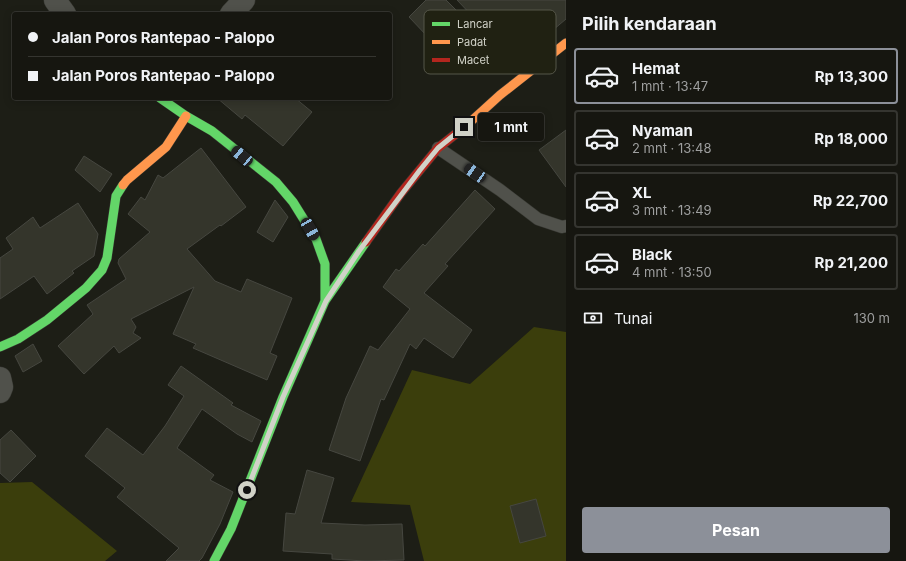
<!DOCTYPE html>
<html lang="id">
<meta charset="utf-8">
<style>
body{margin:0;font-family:Inter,sans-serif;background:#23231e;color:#f1f3f6;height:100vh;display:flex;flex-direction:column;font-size:15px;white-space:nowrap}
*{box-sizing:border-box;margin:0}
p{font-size:13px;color:#9e9f9f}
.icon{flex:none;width:22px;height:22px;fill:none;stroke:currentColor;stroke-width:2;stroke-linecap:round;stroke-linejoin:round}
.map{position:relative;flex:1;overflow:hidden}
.sheet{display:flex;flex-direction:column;background:#161610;width:340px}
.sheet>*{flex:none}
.hud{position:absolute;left:12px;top:12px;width:380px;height:88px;border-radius:4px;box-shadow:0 2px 10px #0003,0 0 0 1px #353530;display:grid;align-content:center;height:88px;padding:0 16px;background:#161610}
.end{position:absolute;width:18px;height:18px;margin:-9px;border:5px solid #d1d2c8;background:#111;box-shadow:0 0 0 2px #111}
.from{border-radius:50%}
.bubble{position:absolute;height:28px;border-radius:4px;background:#161610;box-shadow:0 2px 10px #0003,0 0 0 1px #353530;font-size:13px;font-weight:700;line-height:28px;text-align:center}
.car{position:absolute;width:12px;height:24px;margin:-12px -6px;border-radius:5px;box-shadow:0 0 3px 1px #0007;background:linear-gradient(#222 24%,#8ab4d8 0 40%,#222 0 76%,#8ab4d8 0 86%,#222 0)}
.hud b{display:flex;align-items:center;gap:14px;height:38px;font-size:15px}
.hud b+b{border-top:1px solid #353530}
.hud i{width:10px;height:10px;background:#f1f3f6}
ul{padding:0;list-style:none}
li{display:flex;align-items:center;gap:12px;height:56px;margin:0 8px 6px;padding:0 8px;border:2px solid #353530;border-radius:4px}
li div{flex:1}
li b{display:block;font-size:15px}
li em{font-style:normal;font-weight:700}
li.current{border-color:#8c9099}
li>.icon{width:36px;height:36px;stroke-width:1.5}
h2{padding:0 16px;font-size:18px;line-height:48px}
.pay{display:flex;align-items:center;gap:10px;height:44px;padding:0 16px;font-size:15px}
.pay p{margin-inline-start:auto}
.action{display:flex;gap:8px;margin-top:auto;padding:8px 16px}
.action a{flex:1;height:46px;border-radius:4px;background:#8c9099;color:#fff;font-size:16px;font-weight:700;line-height:46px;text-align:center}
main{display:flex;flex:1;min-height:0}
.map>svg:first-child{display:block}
</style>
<main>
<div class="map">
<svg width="566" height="561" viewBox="0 0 566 561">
<rect width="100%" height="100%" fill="#1d1e16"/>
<!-- green -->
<path fill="#3b3e0c" d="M 534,327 L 566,332 L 566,561 L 424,561 L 410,505 L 351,502 L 412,370 L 470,384 Z
M 32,482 L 117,551 L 105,561 L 0,561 L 0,483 Z"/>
<!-- building -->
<path fill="#34352b" stroke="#464740" d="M 426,0 L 446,0 L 456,10 L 428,37 L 409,17 Z
M 457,0 L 566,0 L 566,19 L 540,41 L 539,40 L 506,70 L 486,47 L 495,40 Z
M 217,98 L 295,98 L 312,112 L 283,146 L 245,115 L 242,119 Z
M 566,130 L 566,187 L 539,150 Z
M 201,148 L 246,207 L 221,226 L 220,225 L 187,249 L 215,281 L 241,292 L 247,279 L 292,298 L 270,353 L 277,356 L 267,380 L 193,348 L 196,344 L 173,334 L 194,287 L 131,319 L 136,327 L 133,333 L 141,338 L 119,353 L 114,346 L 84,374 L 58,346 L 93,314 L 87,305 L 126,279 L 118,263 L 119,259 L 150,232 L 128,214 L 141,197 L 145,200 L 158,175 L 163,178 Z
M 84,156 L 112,174 L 100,192 L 75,170 Z
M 475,190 L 495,209 L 445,264 L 448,266 L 424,293 L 472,330 L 453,358 L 424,338 L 416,349 L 410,344 L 384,400 L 381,399 L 360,461 L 329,450 L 346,398 L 370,346 L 378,350 L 410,309 L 383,287 L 396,269 L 399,271 L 423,244 L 425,246 Z
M 275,200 L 288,217 L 273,242 L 257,232 Z
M 78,203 L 98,234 L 94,256 L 72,271 L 74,273 L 47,294 L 34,276 L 0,299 L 0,258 L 13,249 L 6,238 L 33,217 L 40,228 Z
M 33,344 L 42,361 L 23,372 L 15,356 Z
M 181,366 L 233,403 L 231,405 L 261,421 L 252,442 L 237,434 L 202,409 L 177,448 L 214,475 L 210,480 L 233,492 L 220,524 L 202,558 L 199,561 L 166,561 L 179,548 L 117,497 L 125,488 L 85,456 L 107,428 L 143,455 L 165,426 L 184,396 L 168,385 Z
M 11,430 L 36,456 L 10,482 L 0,473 L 0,440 Z
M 307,470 L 334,478 L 321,523 L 365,525 L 402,524 L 404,560 L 365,561 L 332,559 L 332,554 L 283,551 L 286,513 L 295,514 Z
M 536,499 L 546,536 L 520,543 L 510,506 Z"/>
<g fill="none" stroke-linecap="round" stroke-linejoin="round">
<defs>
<path id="lane" d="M 438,148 L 500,190 L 538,219 L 562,227 L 566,226"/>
<path id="street" d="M 55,0 L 65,14
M 231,14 L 244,0
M 0,378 L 2,387 L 0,392"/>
<path id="fast" d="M 160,98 L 186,116 L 212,131 L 276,182 L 293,202 L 316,239 L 325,264 L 325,301
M 0,347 L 18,339 L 47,320 L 86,288 L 102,270 L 107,258 L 116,196 L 123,185
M 214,561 L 231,529 L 283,397 L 325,301 L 366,242"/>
<path id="slow" d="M 467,125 L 500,95 L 566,43
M 123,185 L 127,180 L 166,147 L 186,116"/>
<path id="jam" d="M 366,242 L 401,193 L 438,148 L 467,125"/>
</defs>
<!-- lane casing -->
<use href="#lane" stroke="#373832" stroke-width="13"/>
<!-- street casing -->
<use href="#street" stroke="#373832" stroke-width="23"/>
<!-- fast casing -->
<use href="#fast" stroke="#373832" stroke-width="10"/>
<!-- slow casing -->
<use href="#slow" stroke="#373832" stroke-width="10"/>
<!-- jam casing -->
<use href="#jam" stroke="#373832" stroke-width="10"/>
<!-- lane -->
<use href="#lane" stroke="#50514b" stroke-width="12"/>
<!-- street -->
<use href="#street" stroke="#50514b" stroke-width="22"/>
<!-- fast -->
<use href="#fast" stroke="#63d668" stroke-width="9"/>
<!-- slow -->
<use href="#slow" stroke="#ff974d" stroke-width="9"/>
<!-- jam -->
<use href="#jam" stroke="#b3261e" stroke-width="9"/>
</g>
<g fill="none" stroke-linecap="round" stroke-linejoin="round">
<!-- route -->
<path stroke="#d1d2c8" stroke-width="5" d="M 247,490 L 283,397 L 326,301 L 359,251 L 420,170 L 438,148 L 464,127"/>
</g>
<!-- legend -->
<rect x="424" y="10" width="132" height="64" rx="6" fill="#202112" stroke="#555649" stroke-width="1"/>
<rect x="432" y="22" width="18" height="4" fill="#63d668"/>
<rect x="432" y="40" width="18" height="4" fill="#ff974d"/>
<rect x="432" y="58" width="18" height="4" fill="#b3261e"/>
<g font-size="11" fill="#d1d2c8">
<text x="457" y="28">Lancar</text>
<text x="457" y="46">Padat</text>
<text x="457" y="64">Macet</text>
</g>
</svg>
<i class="end from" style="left:247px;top:490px"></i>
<i class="end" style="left:464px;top:127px"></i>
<div class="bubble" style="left:478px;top:113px;width:66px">1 mnt</div>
<i class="car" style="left:242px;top:156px;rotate:310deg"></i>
<i class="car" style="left:475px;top:173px;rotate:304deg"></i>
<i class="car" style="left:310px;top:229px;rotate:150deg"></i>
<div class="hud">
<b><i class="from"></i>Jalan Poros Rantepao - Palopo</b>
<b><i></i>Jalan Poros Rantepao - Palopo</b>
</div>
</div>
<section class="sheet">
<h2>Pilih kendaraan</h2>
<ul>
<li class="current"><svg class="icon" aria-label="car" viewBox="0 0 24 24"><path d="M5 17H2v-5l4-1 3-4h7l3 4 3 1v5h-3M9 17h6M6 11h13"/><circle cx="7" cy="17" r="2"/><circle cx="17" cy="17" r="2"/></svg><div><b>Hemat</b><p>1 mnt · 13:47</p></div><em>Rp 13,300</em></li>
<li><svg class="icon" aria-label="car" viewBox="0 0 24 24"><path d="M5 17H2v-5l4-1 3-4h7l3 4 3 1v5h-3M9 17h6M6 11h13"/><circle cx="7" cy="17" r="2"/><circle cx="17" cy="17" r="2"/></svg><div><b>Nyaman</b><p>2 mnt · 13:48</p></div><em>Rp 18,000</em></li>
<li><svg class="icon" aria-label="car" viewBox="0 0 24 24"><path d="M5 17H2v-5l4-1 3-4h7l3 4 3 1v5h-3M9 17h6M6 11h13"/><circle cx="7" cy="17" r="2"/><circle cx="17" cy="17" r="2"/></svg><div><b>XL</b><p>3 mnt · 13:49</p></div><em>Rp 22,700</em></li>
<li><svg class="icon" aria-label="car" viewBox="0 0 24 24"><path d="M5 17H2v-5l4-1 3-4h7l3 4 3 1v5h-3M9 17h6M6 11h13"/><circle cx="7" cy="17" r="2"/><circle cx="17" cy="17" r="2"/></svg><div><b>Black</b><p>4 mnt · 13:50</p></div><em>Rp 21,200</em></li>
</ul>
<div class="pay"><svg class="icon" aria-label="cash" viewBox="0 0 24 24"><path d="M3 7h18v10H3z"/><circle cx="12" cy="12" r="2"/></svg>Tunai<p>130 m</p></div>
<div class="action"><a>Pesan</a></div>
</section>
</main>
